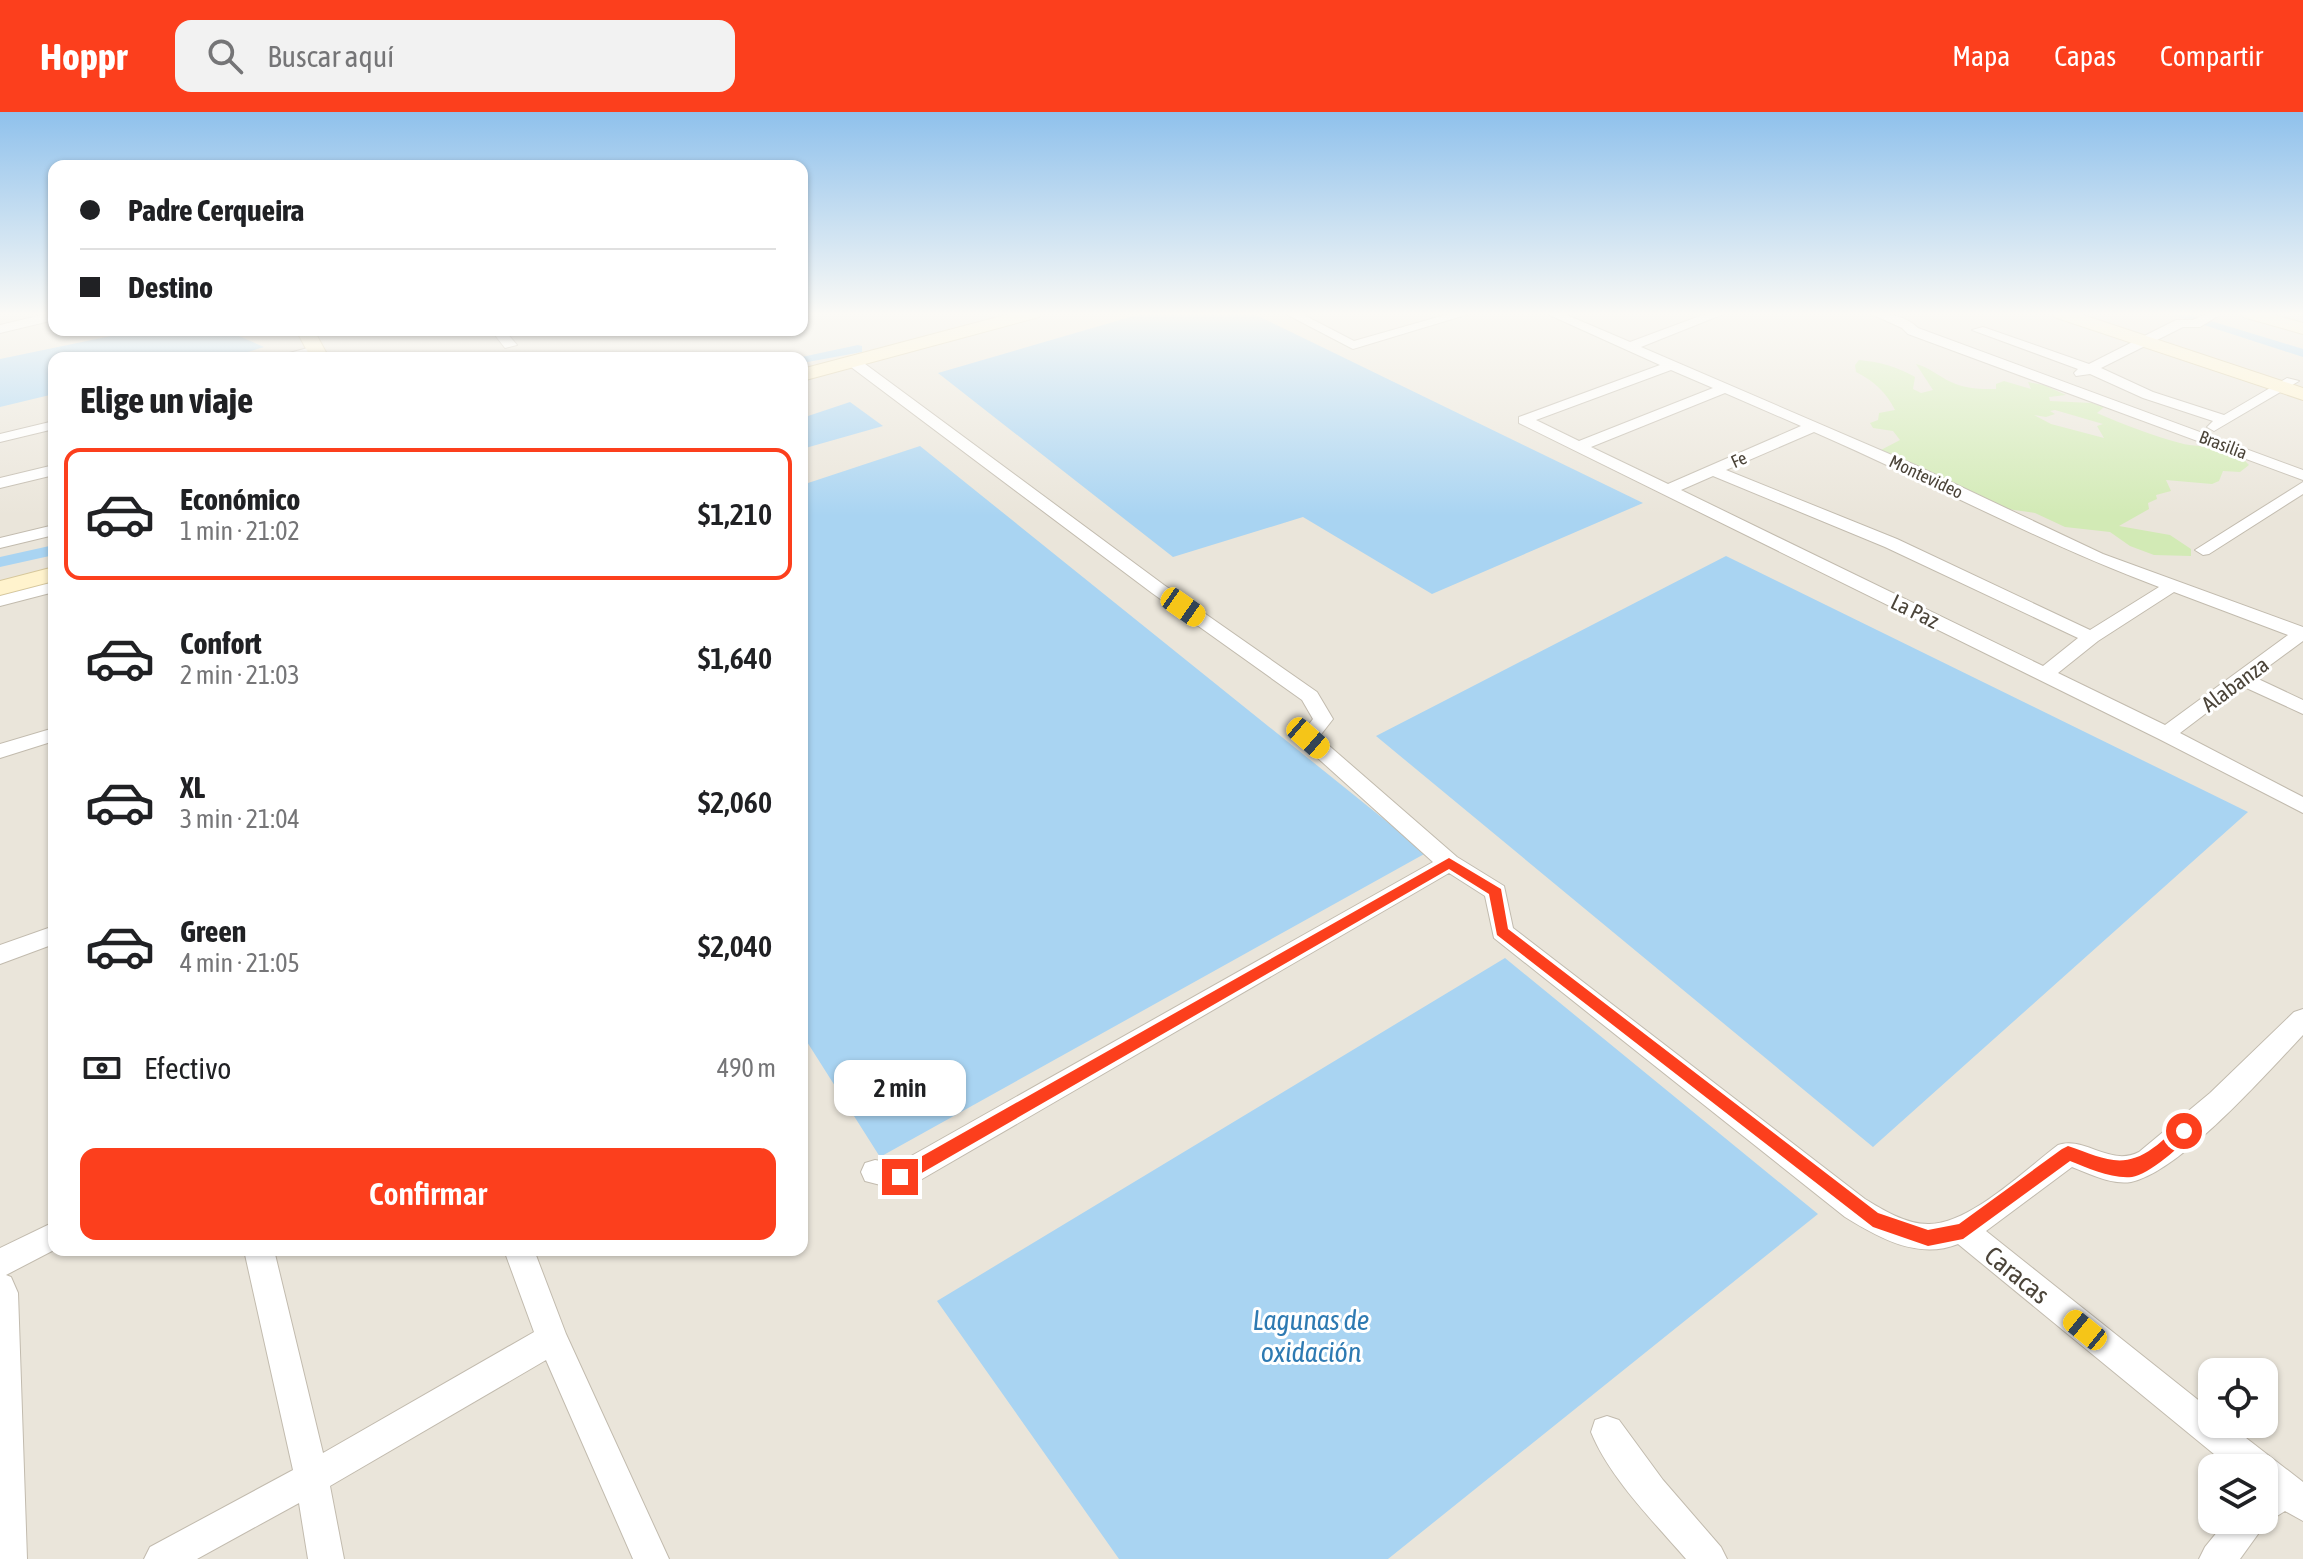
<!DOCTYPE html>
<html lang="es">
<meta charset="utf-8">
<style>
body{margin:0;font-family:"Asap Condensed",sans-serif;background:#f2f2f2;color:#202124;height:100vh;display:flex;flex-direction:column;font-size:30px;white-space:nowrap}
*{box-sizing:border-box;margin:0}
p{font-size:26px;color:#757577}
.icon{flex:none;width:44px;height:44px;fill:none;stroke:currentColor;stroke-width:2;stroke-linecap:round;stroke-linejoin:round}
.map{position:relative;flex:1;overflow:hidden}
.panel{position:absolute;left:48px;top:240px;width:760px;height:904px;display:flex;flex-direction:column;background:#fff;border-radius:16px;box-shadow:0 2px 6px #0004}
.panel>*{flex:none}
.guide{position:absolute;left:48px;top:48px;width:760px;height:176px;border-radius:16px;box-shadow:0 2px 6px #0004;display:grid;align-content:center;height:176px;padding:0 32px;background:#fff}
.controls{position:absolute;left:2198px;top:1246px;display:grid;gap:16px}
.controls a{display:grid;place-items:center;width:80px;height:80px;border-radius:16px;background:#fff;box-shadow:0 2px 6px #0004;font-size:40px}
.end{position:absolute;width:36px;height:36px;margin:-18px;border:10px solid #fc3f1d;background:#fff;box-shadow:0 0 0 4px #fff}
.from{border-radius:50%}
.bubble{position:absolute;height:56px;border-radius:16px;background:#fff;box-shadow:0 2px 6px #0004;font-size:26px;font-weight:600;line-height:56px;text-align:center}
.car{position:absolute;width:24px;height:48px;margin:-24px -12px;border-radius:10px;box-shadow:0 0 6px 2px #0007;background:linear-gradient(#f5c518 24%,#345 0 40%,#f5c518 0 76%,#345 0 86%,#f5c518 0)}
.guide b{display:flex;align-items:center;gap:28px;height:76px;font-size:30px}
.guide b+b{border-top:2px solid #e0e0e0}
.guide i{width:20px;height:20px;background:#202124}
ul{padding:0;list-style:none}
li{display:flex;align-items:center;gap:24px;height:132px;margin:0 16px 12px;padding:0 16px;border:4px solid transparent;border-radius:16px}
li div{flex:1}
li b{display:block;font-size:30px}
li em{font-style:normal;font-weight:600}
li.selected{border-color:#fc3f1d}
li>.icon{width:72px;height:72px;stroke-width:1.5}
h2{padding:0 32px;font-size:36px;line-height:96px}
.pay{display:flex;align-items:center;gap:20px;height:88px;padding:0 32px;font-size:30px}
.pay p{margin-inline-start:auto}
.cta{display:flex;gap:16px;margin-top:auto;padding:16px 32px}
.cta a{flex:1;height:92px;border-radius:16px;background:#fc3f1d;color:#fff;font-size:32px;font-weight:600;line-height:92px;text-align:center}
header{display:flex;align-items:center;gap:48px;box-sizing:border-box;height:112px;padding:0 40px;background:#fc3f1d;color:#fff}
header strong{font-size:38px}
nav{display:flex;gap:44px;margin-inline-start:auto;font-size:28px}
.search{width:560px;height:72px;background:#f2f2f2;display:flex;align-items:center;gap:20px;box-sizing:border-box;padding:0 28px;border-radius:16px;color:#757577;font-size:30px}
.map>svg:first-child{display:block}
</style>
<header>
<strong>Hoppr</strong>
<div class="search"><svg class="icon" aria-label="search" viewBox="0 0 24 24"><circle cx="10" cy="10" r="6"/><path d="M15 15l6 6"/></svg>Buscar aquí</div>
<nav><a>Mapa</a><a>Capas</a><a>Compartir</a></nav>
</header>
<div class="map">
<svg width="2303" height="1447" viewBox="0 0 2303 1447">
<rect width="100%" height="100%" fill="#f6f3ec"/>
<!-- residential -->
<path fill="#eae5da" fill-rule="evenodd" d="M 0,201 L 54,201 L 54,218 L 802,218 L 802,201 L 2303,201 L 2303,1447 L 0,1447 ZM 54,246 L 802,246 L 802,1138 L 54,1138 ZM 2212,1260 L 2264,1260 L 2264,1312 L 2212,1312 ZM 2212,1356 L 2264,1356 L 2264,1408 L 2212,1408 Z"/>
<!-- green -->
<path fill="#d2eab5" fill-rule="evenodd" d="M 1859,248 C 1880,250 1898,255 1915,265 L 1913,277 L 1921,281 L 1933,278 L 1916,252 C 1929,255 1938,264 1951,270 C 1965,277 1981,277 1996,277 L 1996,272 L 2004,269 L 2031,277 L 2028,270 L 2044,273 L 2066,283 L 2049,285 L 2050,289 L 2092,291 L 2104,295 L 2097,301 C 2125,313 2151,323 2180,331 C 2206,338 2228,328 2249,353 L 2240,360 L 2223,359 L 2219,369 L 2212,372 L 2166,368 L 2171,379 L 2156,383 L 2157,387 L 2148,391 L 2149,397 L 2119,414 L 2170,423 L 2191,437 L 2191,444 L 2154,443 L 2130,434 L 2110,420 L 2065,415 L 2035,401 L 2000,396 L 1879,339 L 1900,328 L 1893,319 L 1873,316 L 1870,311 L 1878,308 L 1879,301 L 1895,298 C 1886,280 1874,269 1856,260 L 1855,253 ZM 2055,298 L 2103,312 L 2097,314 L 2104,326 L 2051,312 L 2034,303 L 2046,305 L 2055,302 L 2050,299 Z"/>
<!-- water -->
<path fill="#a9d4f2" d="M 1144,201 L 1252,201 L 1643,391 L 1432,482 L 1303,405 L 1173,445 L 938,261 Z
M 140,218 L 225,218 L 264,235 L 228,246 L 54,246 L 54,282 L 0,295 L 0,247 Z
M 850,290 L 883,314 L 802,337 L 802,306 Z
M 920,334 L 1426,741 L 880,1045 L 802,922 L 802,373 Z
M 1726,444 L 2248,700 L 1873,1035 L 1376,624 Z
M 1505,846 L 1818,1102 L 1388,1447 L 1119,1447 L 937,1189 Z"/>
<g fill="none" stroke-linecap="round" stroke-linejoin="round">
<!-- canal -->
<path fill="#a9d4f2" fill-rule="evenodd" d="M 2167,201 L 2185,201 L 2303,237 L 2303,245 Z
M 858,233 L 862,234 L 862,240 L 802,251 L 802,246 L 797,246 Z
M 54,433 L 54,443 L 0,455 L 0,445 Z"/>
<defs>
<path id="street" d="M 50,201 L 54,201 L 54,208 L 0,221 L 0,213 Z
M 1284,201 L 1300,201 L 1354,229 L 1452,201 L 1472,201 L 1353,237 Z
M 1545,201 L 1562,201 L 1630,230 L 1708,201 L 1726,201 L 1641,235 L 1915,353 L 2103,442 L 2303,515 L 2303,529 L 2254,565 L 2303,588 L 2303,602 L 2242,574 L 2180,621 L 2303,685 L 2303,701 L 2159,627 L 1519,311 L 1519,305 L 1660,253 ZM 1671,258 L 1713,276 L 1579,329 L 1536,308 ZM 1725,281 L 1801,314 L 1668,372 L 1591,335 ZM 1814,320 C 1929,370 2041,431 2159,475 L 2090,518 L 1897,427 L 1726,358 ZM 1713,364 L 1885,435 L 2078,526 L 2043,554 L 1681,378 ZM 2174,480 L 2288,523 L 2165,613 L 2058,561 L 2098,529 Z
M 1869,201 C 1886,201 1905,203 1918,216 L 2303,358 L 2303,368 L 1908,222 L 1902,216 Z
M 2207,201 L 2223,201 L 2200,215 L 2183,215 L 2101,256 L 2153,280 L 2224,303 L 2287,266 L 2299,269 L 2214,319 L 2207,315 L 2213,309 L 2143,286 L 2090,262 L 2076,264 L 2074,261 L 2078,257 L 1972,218 L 1983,215 L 2089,252 L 2176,208 L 2193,208 Z
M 491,218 L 504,218 L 517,233 L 505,236 Z
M 315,234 L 320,235 L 320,241 L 296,246 L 271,246 Z
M 847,246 L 857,246 L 1164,473 L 1317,580 L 1333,607 L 1319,625 L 1457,745 L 1504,774 L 1513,816 L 1865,1087 C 1883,1098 1906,1112 1928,1112 C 1969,1113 2026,1057 2058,1033 C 2085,1024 2110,1055 2139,1040 L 2210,981 L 2294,900 L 2303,897 L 2303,923 C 2267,961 2180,1060 2131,1070 C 2111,1073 2090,1062 2072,1055 L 1986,1119 L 2212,1299 L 2212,1312 L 2228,1312 L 2303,1370 L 2303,1409 L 2285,1399 L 2266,1411 L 2240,1447 L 2199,1447 L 2205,1435 L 2227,1408 L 2264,1408 L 2264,1356 L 2231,1356 L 1958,1132 C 1918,1148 1879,1126 1845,1105 L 1494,826 L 1485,784 L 1449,761 L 910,1074 L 900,1078 L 865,1069 L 861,1060 L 865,1051 L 875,1048 L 897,1052 L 1433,750 L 1301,631 L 1298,626 L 1313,607 L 1302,588 L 1152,481 L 847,252 Z
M 54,309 L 54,317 L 0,330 L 0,322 Z
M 54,353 L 54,363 L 0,376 L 0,366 Z
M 2303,370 L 2303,382 L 2209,442 L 2203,443 L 2195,438 Z
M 54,413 L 54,423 L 0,436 L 0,426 Z
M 54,470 L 54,480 L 0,494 L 0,484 Z
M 54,616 L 54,629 L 0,646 L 0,632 Z
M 54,814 L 54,832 L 0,852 L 0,833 Z
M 54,1110 L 54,1138 L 6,1163 L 11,1165 L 18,1181 L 27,1447 L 0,1447 L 0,1136 Z
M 244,1138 L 274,1138 L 323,1341 L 534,1220 L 504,1138 L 534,1138 L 566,1222 L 669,1447 L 633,1447 L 546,1248 L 330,1374 L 344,1447 L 308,1447 L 299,1391 L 197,1447 L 144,1447 L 150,1435 L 293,1358 Z
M 1607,1304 L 1619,1308 L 1663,1368 L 1721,1435 L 1727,1447 L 1686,1447 C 1654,1410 1609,1365 1591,1320 L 1595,1308 Z"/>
<path id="secondary" d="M 1013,201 L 1041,201 L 1039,205 L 802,269 L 802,257 Z
M 2052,201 L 2077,201 L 2303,276 L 2303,288 L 2054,205 Z
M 2241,201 L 2268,201 L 2303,211 L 2303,222 L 2243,205 Z
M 296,218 L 314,218 L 329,246 L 311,246 Z
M 54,455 L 54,469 L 0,483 L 0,469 Z"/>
</defs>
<!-- street casing -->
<use href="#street" stroke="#c2bbae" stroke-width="2"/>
<!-- secondary casing -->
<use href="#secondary" stroke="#d6c79b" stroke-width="2"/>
<!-- street -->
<use href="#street" fill="#fff" fill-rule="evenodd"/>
<!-- secondary -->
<use href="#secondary" fill="#fff3cd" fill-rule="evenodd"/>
</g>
<!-- sky -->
<linearGradient id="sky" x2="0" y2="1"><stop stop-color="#8fc1ec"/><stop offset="0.5" stop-color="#fbfaf6"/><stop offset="1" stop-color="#fbfaf6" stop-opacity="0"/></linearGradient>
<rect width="2303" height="404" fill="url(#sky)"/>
<!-- route -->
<path fill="#fc3f1d" d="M 1449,746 L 1501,777 L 1508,817 L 1878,1101 L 1928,1118 L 1959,1112 L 2062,1037 L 2068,1034 C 2101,1045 2122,1059 2153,1036 C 2164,1029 2172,1017 2184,1012 L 2192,1019 C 2184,1033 2148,1063 2132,1065 C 2111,1067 2088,1056 2070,1049 L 1963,1127 L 1928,1134 L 1873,1115 L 1497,823 L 1489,782 L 1449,757 L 906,1070 L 894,1070 L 891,1065 L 894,1060 Z"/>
<g text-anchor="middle" stroke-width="6" stroke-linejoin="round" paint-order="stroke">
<!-- far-street labels -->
<g font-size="18" fill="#4b4439" stroke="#fff">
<text transform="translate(2223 333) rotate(21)" y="6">Brasilia</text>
<text transform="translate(1739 348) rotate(-24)" y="6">Fe</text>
<text transform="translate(1926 365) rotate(25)" y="6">Montevideo</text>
</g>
<!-- street labels -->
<g font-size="22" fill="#4b4439" stroke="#fff">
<text transform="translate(1915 499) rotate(26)" y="8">La Paz</text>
<text transform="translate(2235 572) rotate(-36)" y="8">Alabanza</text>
</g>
<!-- near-street labels -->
<g font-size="26" fill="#4b4439" stroke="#fff">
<text transform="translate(2017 1163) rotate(39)" y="9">Caracas</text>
</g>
<!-- near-water labels -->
<g font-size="28" font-style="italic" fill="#2e7ab2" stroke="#fff">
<text x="1311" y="1218">Lagunas de<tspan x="1311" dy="32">oxidación</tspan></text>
</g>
</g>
</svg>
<div class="controls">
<a><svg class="icon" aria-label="locate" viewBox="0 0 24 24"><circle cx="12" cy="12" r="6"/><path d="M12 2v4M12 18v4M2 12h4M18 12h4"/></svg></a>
<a><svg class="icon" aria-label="layers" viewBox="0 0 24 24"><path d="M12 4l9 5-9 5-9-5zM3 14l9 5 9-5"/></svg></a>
</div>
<i class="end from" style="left:2184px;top:1019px"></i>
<i class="end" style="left:900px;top:1065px"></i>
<div class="bubble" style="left:834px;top:948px;width:132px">2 min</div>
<i class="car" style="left:1183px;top:495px;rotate:125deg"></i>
<i class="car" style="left:1308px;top:626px;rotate:131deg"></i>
<i class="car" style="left:2085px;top:1218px;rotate:309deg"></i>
<div class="guide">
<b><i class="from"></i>Padre Cerqueira</b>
<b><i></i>Destino</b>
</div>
<section class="panel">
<h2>Elige un viaje</h2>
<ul>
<li class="selected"><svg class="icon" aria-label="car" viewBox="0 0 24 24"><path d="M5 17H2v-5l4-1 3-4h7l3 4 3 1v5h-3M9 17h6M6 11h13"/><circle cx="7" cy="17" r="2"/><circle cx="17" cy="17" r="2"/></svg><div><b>Económico</b><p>1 min · 21:02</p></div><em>$1,210</em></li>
<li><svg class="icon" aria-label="car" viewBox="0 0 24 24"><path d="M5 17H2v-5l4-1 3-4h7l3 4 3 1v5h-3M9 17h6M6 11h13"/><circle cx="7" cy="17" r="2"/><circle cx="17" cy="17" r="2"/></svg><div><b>Confort</b><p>2 min · 21:03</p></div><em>$1,640</em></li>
<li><svg class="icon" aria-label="car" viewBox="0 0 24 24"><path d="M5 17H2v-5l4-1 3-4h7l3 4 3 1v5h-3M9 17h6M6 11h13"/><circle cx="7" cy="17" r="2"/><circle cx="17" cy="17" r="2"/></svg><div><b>XL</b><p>3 min · 21:04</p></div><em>$2,060</em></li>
<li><svg class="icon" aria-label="car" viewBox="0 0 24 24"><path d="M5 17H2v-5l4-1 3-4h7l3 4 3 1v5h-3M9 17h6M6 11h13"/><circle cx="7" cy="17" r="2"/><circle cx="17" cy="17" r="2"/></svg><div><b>Green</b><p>4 min · 21:05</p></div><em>$2,040</em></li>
</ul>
<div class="pay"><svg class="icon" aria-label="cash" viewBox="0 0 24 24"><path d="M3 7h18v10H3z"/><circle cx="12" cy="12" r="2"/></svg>Efectivo<p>490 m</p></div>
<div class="cta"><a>Confirmar</a></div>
</section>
</div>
